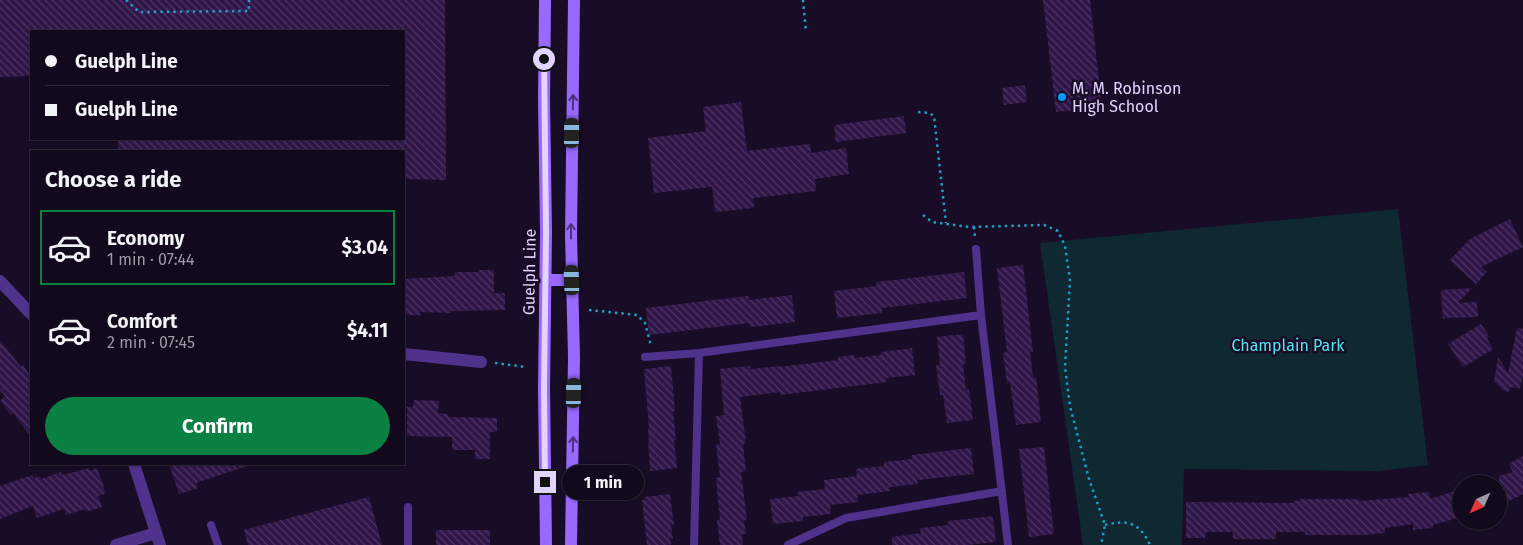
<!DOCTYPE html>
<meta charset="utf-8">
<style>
body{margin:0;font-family:"Fira Sans",sans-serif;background:#1f1729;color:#f1f3f6;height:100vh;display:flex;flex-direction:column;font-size:19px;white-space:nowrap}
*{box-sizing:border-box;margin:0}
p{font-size:16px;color:#9c9aa3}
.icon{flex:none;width:28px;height:28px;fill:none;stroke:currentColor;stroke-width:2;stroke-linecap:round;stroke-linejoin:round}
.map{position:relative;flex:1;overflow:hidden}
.details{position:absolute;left:30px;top:150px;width:375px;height:315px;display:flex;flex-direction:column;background:#12091c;border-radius:0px;box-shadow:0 1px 4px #0004,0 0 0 1px #312a3b}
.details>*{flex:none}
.top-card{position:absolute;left:30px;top:30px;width:375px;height:110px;border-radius:0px;box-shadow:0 1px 4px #0004,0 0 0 1px #312a3b;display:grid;align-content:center;height:110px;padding:0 15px;background:#12091c}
.needle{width:32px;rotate:225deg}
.tools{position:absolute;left:1452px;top:475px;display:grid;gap:10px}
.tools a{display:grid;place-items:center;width:55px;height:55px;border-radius:50%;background:#12091c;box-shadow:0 1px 4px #0004,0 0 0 1px #312a3b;font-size:25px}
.end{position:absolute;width:22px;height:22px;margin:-11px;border:6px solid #e4d2ff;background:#111;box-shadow:0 0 0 2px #111}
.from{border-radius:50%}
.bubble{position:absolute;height:35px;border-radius:18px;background:#12091c;box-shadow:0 1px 4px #0004,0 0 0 1px #312a3b;font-size:16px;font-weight:700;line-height:35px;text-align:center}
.car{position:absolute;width:15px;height:30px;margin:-15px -8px;border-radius:6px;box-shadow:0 0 4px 1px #0007;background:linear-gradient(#222 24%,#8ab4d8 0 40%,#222 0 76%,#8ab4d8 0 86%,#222 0)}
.top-card b{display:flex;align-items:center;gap:18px;height:48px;font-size:19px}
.top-card b+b{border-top:1px solid #312a3b}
.top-card i{width:12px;height:12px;background:#f1f3f6}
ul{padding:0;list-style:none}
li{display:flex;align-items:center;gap:15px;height:75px;margin:0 10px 8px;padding:0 5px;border:2px solid transparent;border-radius:0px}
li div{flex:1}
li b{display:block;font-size:19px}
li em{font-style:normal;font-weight:700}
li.active{border-color:#0b8043}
li>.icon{width:45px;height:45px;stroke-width:1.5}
h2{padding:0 15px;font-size:22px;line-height:60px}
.action{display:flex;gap:10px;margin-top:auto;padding:10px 15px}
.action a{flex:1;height:58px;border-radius:30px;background:#0b8043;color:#fff;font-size:20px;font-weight:700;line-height:58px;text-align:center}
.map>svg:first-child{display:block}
</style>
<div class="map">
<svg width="1523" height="545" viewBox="0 0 1523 545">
<defs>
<pattern id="building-back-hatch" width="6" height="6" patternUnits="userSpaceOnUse" patternTransform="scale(1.25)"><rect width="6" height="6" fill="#2f1649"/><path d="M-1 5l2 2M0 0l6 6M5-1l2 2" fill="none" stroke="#4d3764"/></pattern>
</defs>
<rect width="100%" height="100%" fill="#180c26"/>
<!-- park -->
<path fill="#0f2831" d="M 1398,209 L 1428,465 L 1378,471 L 1184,469 L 1182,545 L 1083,545 L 1040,243 Z"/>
<!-- building -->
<path fill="url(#building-back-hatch)" d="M 0,0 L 445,0 L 446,180 L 404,179 L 404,151 L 118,151 L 118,139 L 404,139 L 404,31 L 31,31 L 31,76 L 0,77 Z
M 1043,0 L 1090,0 L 1102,107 L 1056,112 Z
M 1025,85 L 1027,102 L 1004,105 L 1002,88 Z
M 741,102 L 747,151 L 810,144 L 811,153 L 846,148 L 849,174 L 815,179 L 816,191 L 753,198 L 754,208 L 715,212 L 712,187 L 654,193 L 648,138 L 706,131 L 703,107 Z
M 904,116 L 906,133 L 836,142 L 834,125 Z
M 1510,219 L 1523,247 L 1481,267 L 1487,272 L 1476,284 L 1450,260 L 1470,239 Z
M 1023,265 L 1033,352 L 1030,352 L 1033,377 L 1036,377 L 1041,422 L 1016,425 L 1010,383 L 1007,383 L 1003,353 L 1007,352 L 997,268 Z
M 479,270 L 494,270 L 494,293 L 505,293 L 505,310 L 451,311 L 451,313 L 420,312 L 420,315 L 404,315 L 404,279 L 455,276 L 455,272 L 479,272 Z
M 964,272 L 967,298 L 882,308 L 882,313 L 837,318 L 834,291 L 877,286 L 876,282 Z
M 1472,288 L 1458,303 L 1477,302 L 1478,317 L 1444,318 L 1443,320 L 1441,290 Z
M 792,295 L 795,322 L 750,327 L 749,323 L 649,335 L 646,308 L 748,296 L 749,300 Z
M 1481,324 L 1489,336 L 1487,338 L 1493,349 L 1463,367 L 1448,344 Z
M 1517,328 L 1523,329 L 1523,375 L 1520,389 L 1511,387 L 1508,392 L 1502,390 L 1494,381 L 1498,357 L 1508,373 Z
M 963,334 L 966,364 L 963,364 L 966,390 L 969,389 L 973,420 L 947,423 L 943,395 L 940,395 L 936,365 L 940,365 L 937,337 Z
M 0,340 L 21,367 L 23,365 L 31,377 L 31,437 L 13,413 L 11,415 L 0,401 L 5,396 L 0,390 Z
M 912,348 L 915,375 L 886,378 L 887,382 L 780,395 L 780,392 L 740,397 L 746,443 L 743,444 L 746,471 L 741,472 L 747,520 L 744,520 L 746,534 L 742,534 L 743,545 L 720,545 L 717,520 L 720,520 L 716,478 L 720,477 L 716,444 L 720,444 L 716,416 L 724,415 L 720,369 L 750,366 L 750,369 L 779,366 L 779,367 L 838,360 L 838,357 L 854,355 L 854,358 L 881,355 L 881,352 Z
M 671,366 L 675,411 L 673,412 L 676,440 L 674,440 L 677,468 L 650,471 L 648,441 L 649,441 L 648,428 L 649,428 L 644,369 Z
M 414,400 L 439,401 L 438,413 L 448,414 L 448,417 L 497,418 L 497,432 L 490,432 L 490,459 L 475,459 L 475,450 L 452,450 L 452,437 L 407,436 L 407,407 L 413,407 Z
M 1044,447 L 1054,534 L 1029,537 L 1019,449 Z
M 971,448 L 974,474 L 917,480 L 918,484 L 890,487 L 890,491 L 857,495 L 858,502 L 830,505 L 831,514 L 803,517 L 803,521 L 773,524 L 770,499 L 798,496 L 797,492 L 825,489 L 824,480 L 857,476 L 856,469 L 884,466 L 884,462 L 912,459 L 912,455 Z
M 1523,456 L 1523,494 L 1499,506 L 1499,476 L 1513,472 L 1509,464 Z
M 169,464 L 247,464 L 247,466 L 196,483 L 198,488 L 179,494 Z
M 89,468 L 90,471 L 97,468 L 106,493 L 98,496 L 102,507 L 86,512 L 85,509 L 66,515 L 64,509 L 37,518 L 33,506 L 0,519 L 0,486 L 32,475 L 34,478 L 40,476 L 41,479 L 61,472 L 62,475 Z
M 1461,489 L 1461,517 L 1433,525 L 1433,528 L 1413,530 L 1413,524 L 1385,528 L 1385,533 L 1365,535 L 1305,535 L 1305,532 L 1276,532 L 1276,539 L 1233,539 L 1233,532 L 1206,532 L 1205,538 L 1186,538 L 1186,502 L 1293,503 L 1293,501 L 1300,501 L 1300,499 L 1359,499 L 1359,501 L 1409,497 L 1408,494 L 1429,492 L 1430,499 Z
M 670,494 L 674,525 L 671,525 L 673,539 L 670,539 L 671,545 L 647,545 L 642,500 L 645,500 L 644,497 Z
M 369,497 L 382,545 L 248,545 L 244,530 Z
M 993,516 L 996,542 L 967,545 L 892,545 L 892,537 L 921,533 L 920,528 L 948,525 L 948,521 Z
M 436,530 L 490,530 L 490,545 L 436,545 Z"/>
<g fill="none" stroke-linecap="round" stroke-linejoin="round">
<!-- path -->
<path stroke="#219fc3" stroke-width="2.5" stroke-dasharray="2.5 4" stroke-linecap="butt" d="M 126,0 L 139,12 L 249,11 L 249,0
M 803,0 L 806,32
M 918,112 L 929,113 L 934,116 L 946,223
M 923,215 L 932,222 L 969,227 L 1044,225 L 1058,231 L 1065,246 L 1070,280 L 1065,367 L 1070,406 L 1089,479 L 1105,525 L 1101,545
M 974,227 L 975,237
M 589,310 L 637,315 L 645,323 L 651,346
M 495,363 L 526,367
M 1105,525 C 1128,519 1140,523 1150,545"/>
<!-- lane -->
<path stroke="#4f328b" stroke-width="8" d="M 976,249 L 981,315 L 1008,545
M 645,357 L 699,353 L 981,315
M 408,507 L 408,545
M 211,525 L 218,545
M 694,545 L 699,353
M 788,545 L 846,518 L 1002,491"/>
<!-- street -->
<path stroke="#4f328b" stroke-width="12" d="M 0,281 L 31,314
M 404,354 L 481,362
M 134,464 L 160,545
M 116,545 L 156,533"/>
<!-- secondary -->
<path stroke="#9769ff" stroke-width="12" d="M 545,0 L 544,99 L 546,232 L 544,389 L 546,545
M 545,280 L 572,280
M 571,545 L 574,357 L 571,235 L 574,0"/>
</g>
<!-- one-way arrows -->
<defs><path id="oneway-shaft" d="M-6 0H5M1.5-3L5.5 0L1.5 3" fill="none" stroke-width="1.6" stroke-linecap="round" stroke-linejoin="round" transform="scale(1.25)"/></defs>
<g stroke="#4b317d">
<use href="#oneway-shaft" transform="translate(573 102) rotate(-89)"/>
<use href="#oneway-shaft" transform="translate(571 231) rotate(-90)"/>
<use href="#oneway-shaft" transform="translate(573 444) rotate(-89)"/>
</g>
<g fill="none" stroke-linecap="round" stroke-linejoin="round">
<!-- route -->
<path stroke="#e4d2ff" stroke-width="6" d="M 544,59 L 546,232 L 544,389 L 545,482"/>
</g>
<!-- markers -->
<circle fill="#009cfd" stroke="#180c26" stroke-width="2" cx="1062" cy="97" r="5"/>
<g text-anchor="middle" stroke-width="5" stroke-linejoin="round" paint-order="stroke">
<!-- poi labels -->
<g font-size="16" fill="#e4d2ff" stroke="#180c26" text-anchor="start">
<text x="1072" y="94">M. M. Robinson<tspan x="1072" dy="18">High School</tspan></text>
</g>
<!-- street labels -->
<g font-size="16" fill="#e4d2ff" stroke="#180c26">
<text transform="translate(529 272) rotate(-89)" y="6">Guelph Line</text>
</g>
<!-- park labels -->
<g font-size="16" fill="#50e7ec" stroke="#180c26">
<text x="1288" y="351">Champlain Park</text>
</g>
</g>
</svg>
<div class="tools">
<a><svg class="needle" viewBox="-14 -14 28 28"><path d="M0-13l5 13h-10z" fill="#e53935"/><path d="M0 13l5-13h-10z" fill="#9c9aa3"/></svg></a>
</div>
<i class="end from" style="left:544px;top:59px"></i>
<i class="end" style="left:545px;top:482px"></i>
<div class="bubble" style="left:562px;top:465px;width:82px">1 min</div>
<i class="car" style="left:572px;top:133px;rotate:1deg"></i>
<i class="car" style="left:572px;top:280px;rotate:358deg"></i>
<i class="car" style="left:574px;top:393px;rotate:1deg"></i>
<div class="top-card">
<b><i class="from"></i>Guelph Line</b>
<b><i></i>Guelph Line</b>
</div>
<section class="details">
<h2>Choose a ride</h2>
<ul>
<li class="active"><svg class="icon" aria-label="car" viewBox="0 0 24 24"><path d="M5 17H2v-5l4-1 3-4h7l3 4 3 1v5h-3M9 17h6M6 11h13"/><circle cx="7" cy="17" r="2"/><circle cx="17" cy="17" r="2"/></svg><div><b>Economy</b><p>1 min · 07:44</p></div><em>$3.04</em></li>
<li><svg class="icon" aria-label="car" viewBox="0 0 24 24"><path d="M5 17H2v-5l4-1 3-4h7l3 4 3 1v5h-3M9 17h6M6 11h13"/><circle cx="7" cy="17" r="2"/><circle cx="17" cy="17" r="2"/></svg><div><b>Comfort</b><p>2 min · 07:45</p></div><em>$4.11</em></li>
</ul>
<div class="action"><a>Confirm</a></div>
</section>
</div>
